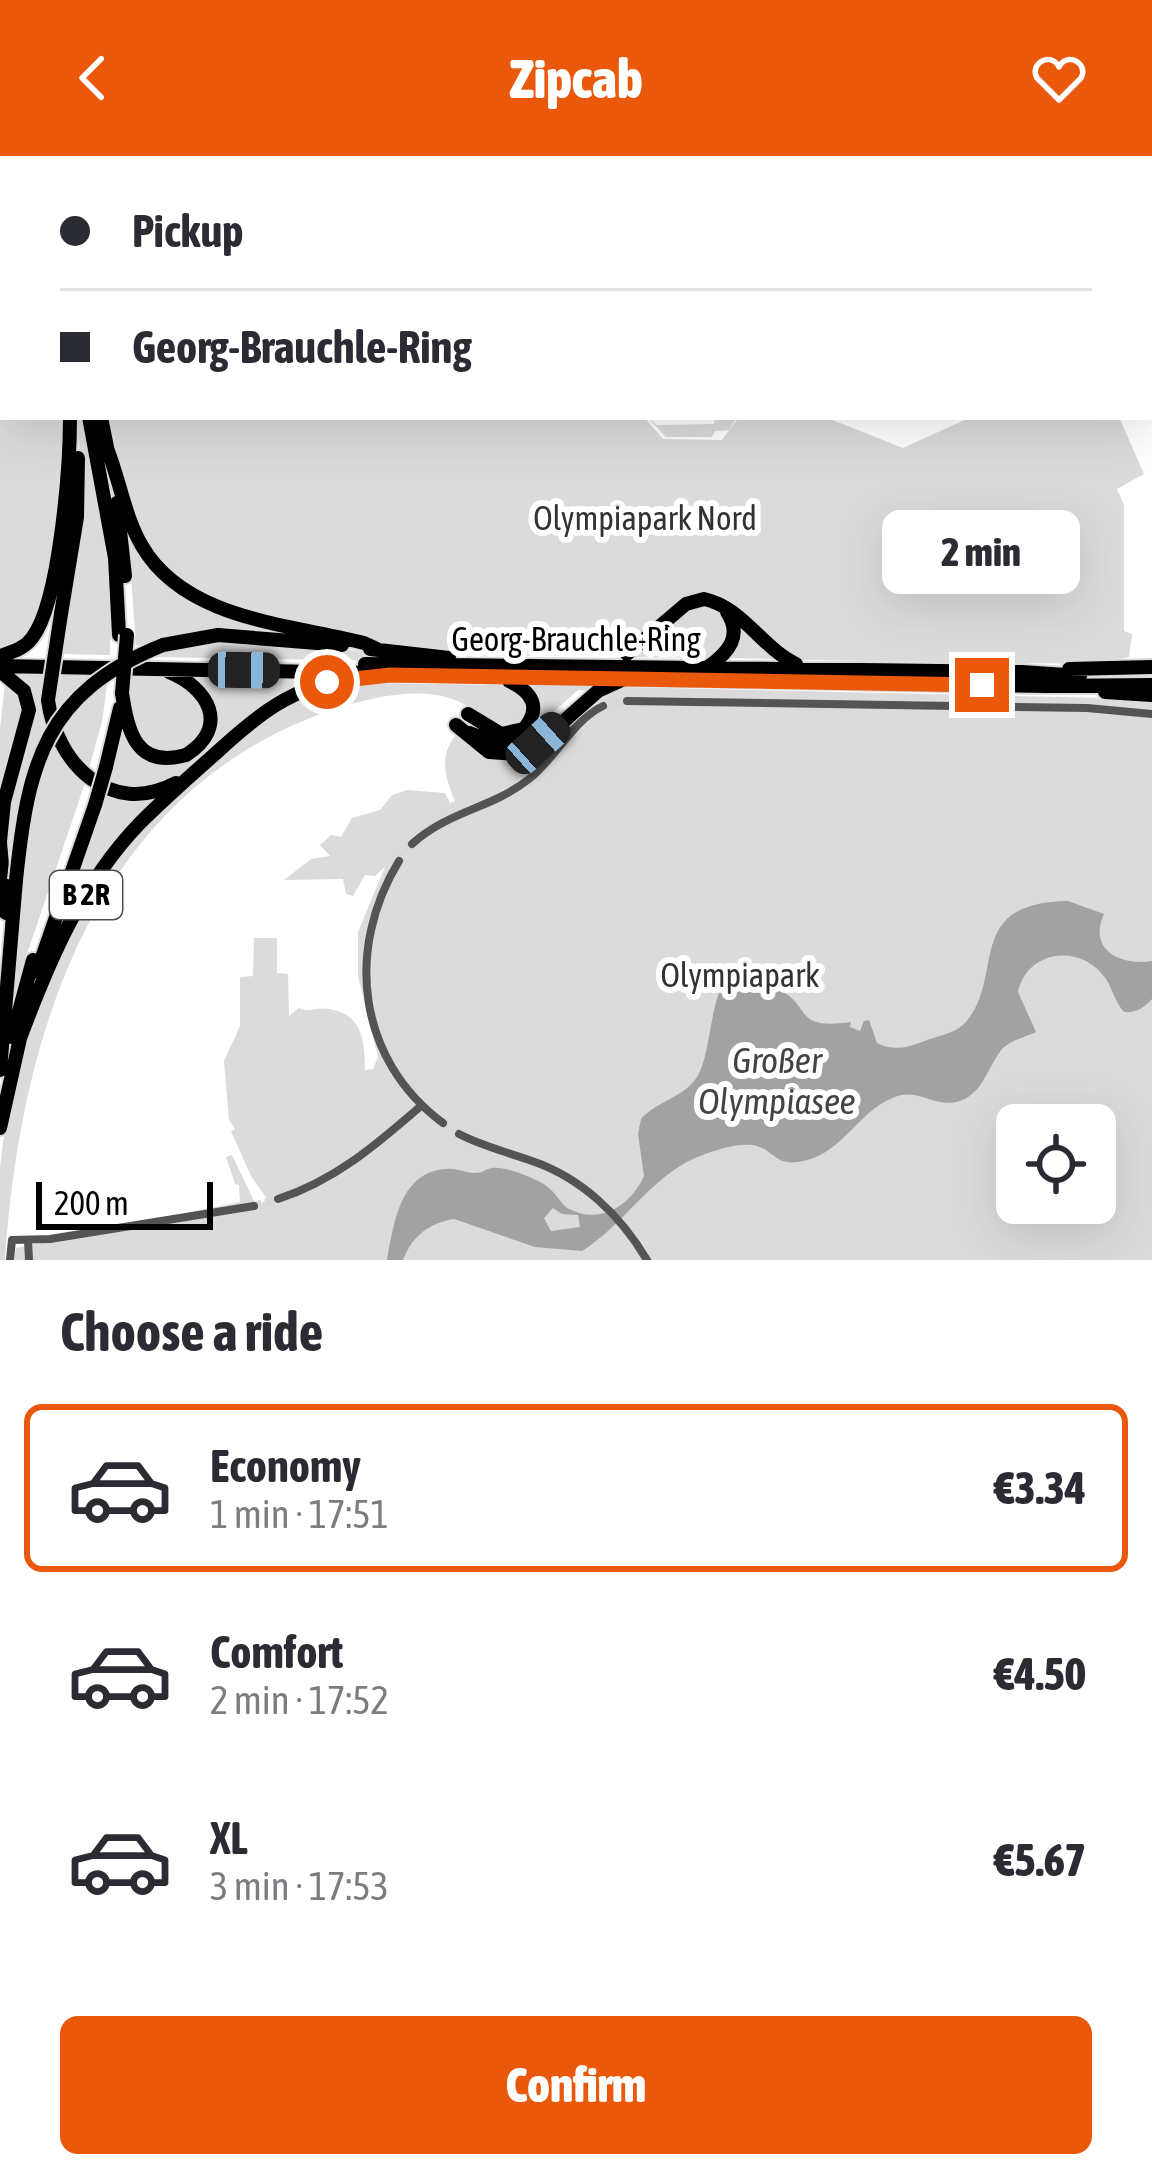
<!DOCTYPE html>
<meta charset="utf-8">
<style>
body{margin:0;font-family:"Asap Condensed",sans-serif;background:#f7f7f7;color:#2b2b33;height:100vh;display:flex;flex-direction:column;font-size:45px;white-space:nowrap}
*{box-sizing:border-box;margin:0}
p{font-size:39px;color:#7c7c81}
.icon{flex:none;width:66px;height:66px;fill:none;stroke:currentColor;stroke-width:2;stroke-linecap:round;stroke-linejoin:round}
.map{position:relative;height:1104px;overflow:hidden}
.drawer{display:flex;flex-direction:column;background:#fff;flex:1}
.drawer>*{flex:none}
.banner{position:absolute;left:0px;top:0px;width:1152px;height:264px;box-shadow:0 12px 48px #0002;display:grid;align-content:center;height:264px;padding:0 60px;background:#fff}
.fabs{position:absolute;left:996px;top:948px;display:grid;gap:24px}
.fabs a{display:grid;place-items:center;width:120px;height:120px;border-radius:18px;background:#fff;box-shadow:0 12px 48px #0002;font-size:60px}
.scale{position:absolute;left:36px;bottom:30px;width:177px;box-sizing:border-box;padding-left:12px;border:6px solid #000;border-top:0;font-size:33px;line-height:42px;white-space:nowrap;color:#000;-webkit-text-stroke:9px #fff;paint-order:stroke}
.end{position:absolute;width:54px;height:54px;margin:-27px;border:15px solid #ea580c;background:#fff;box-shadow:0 0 0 6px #fff}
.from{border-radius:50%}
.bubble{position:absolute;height:84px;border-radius:18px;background:#fff;box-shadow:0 12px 48px #0002;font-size:39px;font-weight:800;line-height:84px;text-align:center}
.car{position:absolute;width:36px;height:72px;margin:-36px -18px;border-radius:15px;box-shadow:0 0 9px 3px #0007;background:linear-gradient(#222 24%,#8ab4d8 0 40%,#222 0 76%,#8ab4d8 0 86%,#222 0)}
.banner b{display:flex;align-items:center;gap:42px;height:114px;font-size:45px}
.banner b+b{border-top:3px solid #e1e1e2}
.banner i{width:30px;height:30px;background:#2b2b33}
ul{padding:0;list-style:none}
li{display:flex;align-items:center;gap:36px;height:168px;margin:0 24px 18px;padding:0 36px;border:6px solid transparent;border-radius:18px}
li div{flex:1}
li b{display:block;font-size:45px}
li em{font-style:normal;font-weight:800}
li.on{border-color:#ea580c}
li>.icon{width:108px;height:108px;stroke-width:1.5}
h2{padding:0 60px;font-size:54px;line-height:144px}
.action{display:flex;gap:24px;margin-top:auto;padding:24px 60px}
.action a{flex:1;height:138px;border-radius:18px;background:#ea580c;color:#fff;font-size:48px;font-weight:800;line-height:138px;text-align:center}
header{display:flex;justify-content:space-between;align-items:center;height:156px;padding:0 60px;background:#ea580c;color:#fff;font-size:54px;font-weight:800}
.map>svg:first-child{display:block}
</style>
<header><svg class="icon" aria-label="back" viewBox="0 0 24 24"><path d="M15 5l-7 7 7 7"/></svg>Zipcab<svg class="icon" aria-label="heart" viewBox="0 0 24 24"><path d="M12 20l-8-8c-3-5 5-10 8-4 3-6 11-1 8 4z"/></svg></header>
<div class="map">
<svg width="1152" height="1104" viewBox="0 0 1152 1104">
<rect width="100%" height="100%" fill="#fff"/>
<!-- green -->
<path fill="#dbdbdb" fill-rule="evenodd" d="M 0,0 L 72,0 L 3,3 L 3,261 L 66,261 L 56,382 L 36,466 L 29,481 L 0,495 Z
M 96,0 L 628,0 L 660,3 L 95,3 Z
M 78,261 L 84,261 L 112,428 L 110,499 L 58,498 L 81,326 Z
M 110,261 L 644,261 L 663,283 L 722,284 L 739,261 L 825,261 L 903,292 L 971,261 L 1119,261 L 1144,318 L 1117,333 L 1124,349 L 1124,475 L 1132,478 L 1129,501 L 1097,508 L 797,504 L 707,438 L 687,441 L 621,500 L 479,500 L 366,483 C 298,467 179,455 144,385 C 125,347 119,303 110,261 Z
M 647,261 L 657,269 L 714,268 L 715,261 L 737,261 L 729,274 L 715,275 L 712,281 L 666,281 Z
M 127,366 L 185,437 L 345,484 L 257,474 L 205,473 L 136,490 Z
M 705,448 L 725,457 L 729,486 L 709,502 L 635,501 L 684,455 Z
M 736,466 L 777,503 L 726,502 Z
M 200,485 L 325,491 L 447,506 L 146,501 Z
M 10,517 L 45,519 L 43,546 L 47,573 L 29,611 L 21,640 L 10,762 L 4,681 L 16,617 L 32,561 Z
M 55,518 L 93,519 L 54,560 Z
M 180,518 L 341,520 L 311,527 L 174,625 L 152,633 L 108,630 L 122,569 L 129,583 L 179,603 L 213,561 Z
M 132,520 C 144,520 159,517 170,520 C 228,538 206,619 142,588 L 129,553 Z
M 108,522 L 102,566 L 87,619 L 59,575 L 72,555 Z
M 5,526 C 40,547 9,608 0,639 L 0,574 Z
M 372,527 L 512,529 L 529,546 L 524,570 L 493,573 C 482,563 471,550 457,545 C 421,529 368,542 332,554 C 95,634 20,878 5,1104 L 0,1104 C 0,1074 0,1042 0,1012 C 11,907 47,797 109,711 C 151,652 215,606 268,557 L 276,559 L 292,549 L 292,543 L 337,528 Z
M 529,530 L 599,530 L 594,535 L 578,534 L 532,575 Z
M 623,531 L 1152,543 L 1152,1104 L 14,1104 L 16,1092 L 240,1046 L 239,1029 L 235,1028 L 226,1001 L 232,999 L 257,1051 L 267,1043 L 251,1020 L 231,975 L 235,973 L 229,964 L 224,905 L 240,870 L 240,821 L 253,820 L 254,782 L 277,782 L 277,817 L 288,818 L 289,860 L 299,852 C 311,857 316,851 328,853 C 363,857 365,887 365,914 L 373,913 L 378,901 L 358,820 L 358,776 L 385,711 L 375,720 L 365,719 L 353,740 L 346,738 L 343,723 L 284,724 L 311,703 L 330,700 L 320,689 L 331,679 L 341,681 L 352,662 L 380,654 L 392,639 L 407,634 L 445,637 L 450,647 L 455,645 C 445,623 439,600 455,580 L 511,603 L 592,545 ZM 1017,969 L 1095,969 L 1095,1047 L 1017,1047 Z
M 53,583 L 64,606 L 85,627 L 28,795 L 9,874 L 29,653 Z
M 168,636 L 130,675 L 43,807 L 106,637 Z"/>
<!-- water -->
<path fill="#a2a2a2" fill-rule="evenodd" d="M 1068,745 L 1104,758 C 1088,793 1119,810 1152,805 L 1152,843 C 1144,852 1136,857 1124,856 C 1115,846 1113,834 1106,823 C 1082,787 1027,793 1018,836 L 1036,876 C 1026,881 1011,884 1003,892 C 989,908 985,932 965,943 C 938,956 920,931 895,941 C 857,955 841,1001 798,1006 C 776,1009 775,996 757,990 C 739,985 712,995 695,1002 C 650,1022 624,1069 582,1095 L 535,1091 L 454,1063 C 429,1067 412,1080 403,1104 L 387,1104 C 394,1067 400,1015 447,1013 C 457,1012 465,1017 474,1017 C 484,1017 482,1014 492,1012 C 504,1010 525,1019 536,1024 C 555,1032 560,1048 569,1053 C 601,1069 630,1050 644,1020 L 638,978 L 641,963 C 656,946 681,942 695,924 C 718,894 703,797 760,815 C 771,818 776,824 780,834 C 813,852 793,874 851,866 L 850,871 L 860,875 L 864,865 L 869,864 L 877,887 C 892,895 907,892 922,886 C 936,880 954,878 964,868 C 1007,824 961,746 1068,745 ZM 553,1052 L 562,1058 L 578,1059 L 580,1071 L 551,1075 L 544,1062 Z"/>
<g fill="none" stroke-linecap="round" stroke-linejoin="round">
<!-- minor-tunnel -->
<path stroke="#d9d9d9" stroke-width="8" stroke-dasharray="8 4" stroke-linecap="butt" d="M 931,0 L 931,3
M 938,0 L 938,3
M 603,550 L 627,545
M 399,705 L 412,688
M 254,1050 L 278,1043"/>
<!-- highway-tunnel -->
<path stroke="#d9d9d9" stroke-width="14" stroke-dasharray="14 7" stroke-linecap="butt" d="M 587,534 L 605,517"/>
<defs>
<path id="major" d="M 1063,0 L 1064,3
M 1073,0 L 1075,3
M 1149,170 L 1152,176
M 1149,191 L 1152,198"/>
<path id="highway" d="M 80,3 L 81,0
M 91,3 L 92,0
M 89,261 L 115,402 L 119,479
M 101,261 L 109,301
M 108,295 C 120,326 125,361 142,390 C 185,464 290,468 364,487 L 377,493
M 117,347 L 125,420
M 61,458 L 77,361 L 78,302
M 163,489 L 218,479 L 342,489
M 370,493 L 449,502
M 627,498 L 686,448 L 704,443 C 742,451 762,492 796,508
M 0,500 C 12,496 24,493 32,482 C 60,446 70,309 70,261
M 365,508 L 1022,516 L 1080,520
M 0,510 L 1046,530 L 1152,529
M 708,511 C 728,497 743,480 727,456
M 1069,513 L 1152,511
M 0,515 L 24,535 L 29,554 L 4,646 L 0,685
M 1105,536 L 1152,539
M 122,537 C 128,576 136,613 186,599 C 230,571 209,532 169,516
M 48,544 C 56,607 110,662 176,627
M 468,558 L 501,578 L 524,573 C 542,551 532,536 509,525
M 456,569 L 489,596 L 518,598 L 539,587 L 598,535 L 620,525
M 469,577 C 496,586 513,596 537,576
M 106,611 L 120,552
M 0,686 L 6,757
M 37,816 L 95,649
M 12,881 L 33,804
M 19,885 C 48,807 81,728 140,667 C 164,643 190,620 215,598 C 255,561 294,528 350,524
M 0,914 L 16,724
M 0,972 L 21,878"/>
</defs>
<!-- major casing -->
<use href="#major" stroke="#dbdbdb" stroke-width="15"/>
<!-- highway casing -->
<use href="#highway" stroke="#dbdbdb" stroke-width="18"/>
<!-- minor -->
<path stroke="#545454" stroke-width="8" d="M 627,545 L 1087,552 L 1152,558
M 412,688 C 448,655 493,652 529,623 C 556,602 572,565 603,550
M 399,705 C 345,793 357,903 443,967
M 459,978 C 482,990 507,996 532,1005 C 582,1022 621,1060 647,1104
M 278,1043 C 336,1024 377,988 422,949
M 28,1084 L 29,1104
M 10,1104 L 12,1084 L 50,1083 L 254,1050"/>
<!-- major -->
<use href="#major" stroke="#000" stroke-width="10"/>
<!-- highway -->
<use href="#highway" stroke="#000" stroke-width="14"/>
<defs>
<path id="highway-bridge" d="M 122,537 L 127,479
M 48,544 L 61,458
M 95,649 L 106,611
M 16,724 C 28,608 44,537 163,489"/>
</defs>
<!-- highway-bridge casing -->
<use href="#highway-bridge" stroke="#dbdbdb" stroke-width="18" stroke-linecap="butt"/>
<!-- highway-bridge -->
<use href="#highway-bridge" stroke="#000" stroke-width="14"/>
</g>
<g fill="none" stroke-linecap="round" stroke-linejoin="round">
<!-- route -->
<path stroke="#ea580c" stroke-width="15" d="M 327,526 L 390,519 L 982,529"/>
</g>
<g text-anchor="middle" stroke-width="12" stroke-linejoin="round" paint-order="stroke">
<!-- shield labels -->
<rect fill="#fff" stroke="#4c4c4c" stroke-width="3" x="50" y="715" width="72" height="48" rx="9"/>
<g font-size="30" font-weight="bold" fill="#000">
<text x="86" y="749">B 2R</text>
</g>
<!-- park labels -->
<g font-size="33" fill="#323232" stroke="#fff">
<text x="645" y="374">Olympiapark Nord</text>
<text x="740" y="831">Olympiapark</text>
</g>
<!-- street labels -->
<g font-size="33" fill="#000" stroke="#fff">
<text x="576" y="495">Georg-Brauchle-Ring</text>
</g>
<!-- water labels -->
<g font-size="36" font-style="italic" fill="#434343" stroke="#fff">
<text x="777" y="917">Großer<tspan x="777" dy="41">Olympiasee</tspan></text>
</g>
</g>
</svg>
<div class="fabs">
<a><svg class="icon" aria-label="locate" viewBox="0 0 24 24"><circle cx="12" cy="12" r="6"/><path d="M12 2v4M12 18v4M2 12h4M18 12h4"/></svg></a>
</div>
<div class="scale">200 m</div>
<i class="end from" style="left:327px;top:526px"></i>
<i class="end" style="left:982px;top:529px"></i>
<div class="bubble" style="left:882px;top:354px;width:198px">2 min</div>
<i class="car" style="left:244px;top:514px;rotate:91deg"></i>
<i class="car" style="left:538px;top:587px;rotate:48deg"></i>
<div class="banner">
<b><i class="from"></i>Pickup</b>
<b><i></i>Georg-Brauchle-Ring</b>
</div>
</div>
<section class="drawer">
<h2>Choose a ride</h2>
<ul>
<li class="on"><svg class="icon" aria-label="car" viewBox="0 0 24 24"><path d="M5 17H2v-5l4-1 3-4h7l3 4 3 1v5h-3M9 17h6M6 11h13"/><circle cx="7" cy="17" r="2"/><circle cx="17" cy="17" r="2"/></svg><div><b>Economy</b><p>1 min · 17:51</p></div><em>€3.34</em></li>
<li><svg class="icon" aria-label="car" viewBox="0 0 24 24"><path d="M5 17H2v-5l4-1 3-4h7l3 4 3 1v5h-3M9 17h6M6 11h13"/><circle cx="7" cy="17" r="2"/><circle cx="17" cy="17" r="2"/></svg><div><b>Comfort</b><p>2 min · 17:52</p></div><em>€4.50</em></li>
<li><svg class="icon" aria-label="car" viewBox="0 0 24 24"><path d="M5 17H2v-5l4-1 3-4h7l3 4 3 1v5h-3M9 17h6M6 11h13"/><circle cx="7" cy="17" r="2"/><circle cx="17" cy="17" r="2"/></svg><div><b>XL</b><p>3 min · 17:53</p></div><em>€5.67</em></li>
</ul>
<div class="action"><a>Confirm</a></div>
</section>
